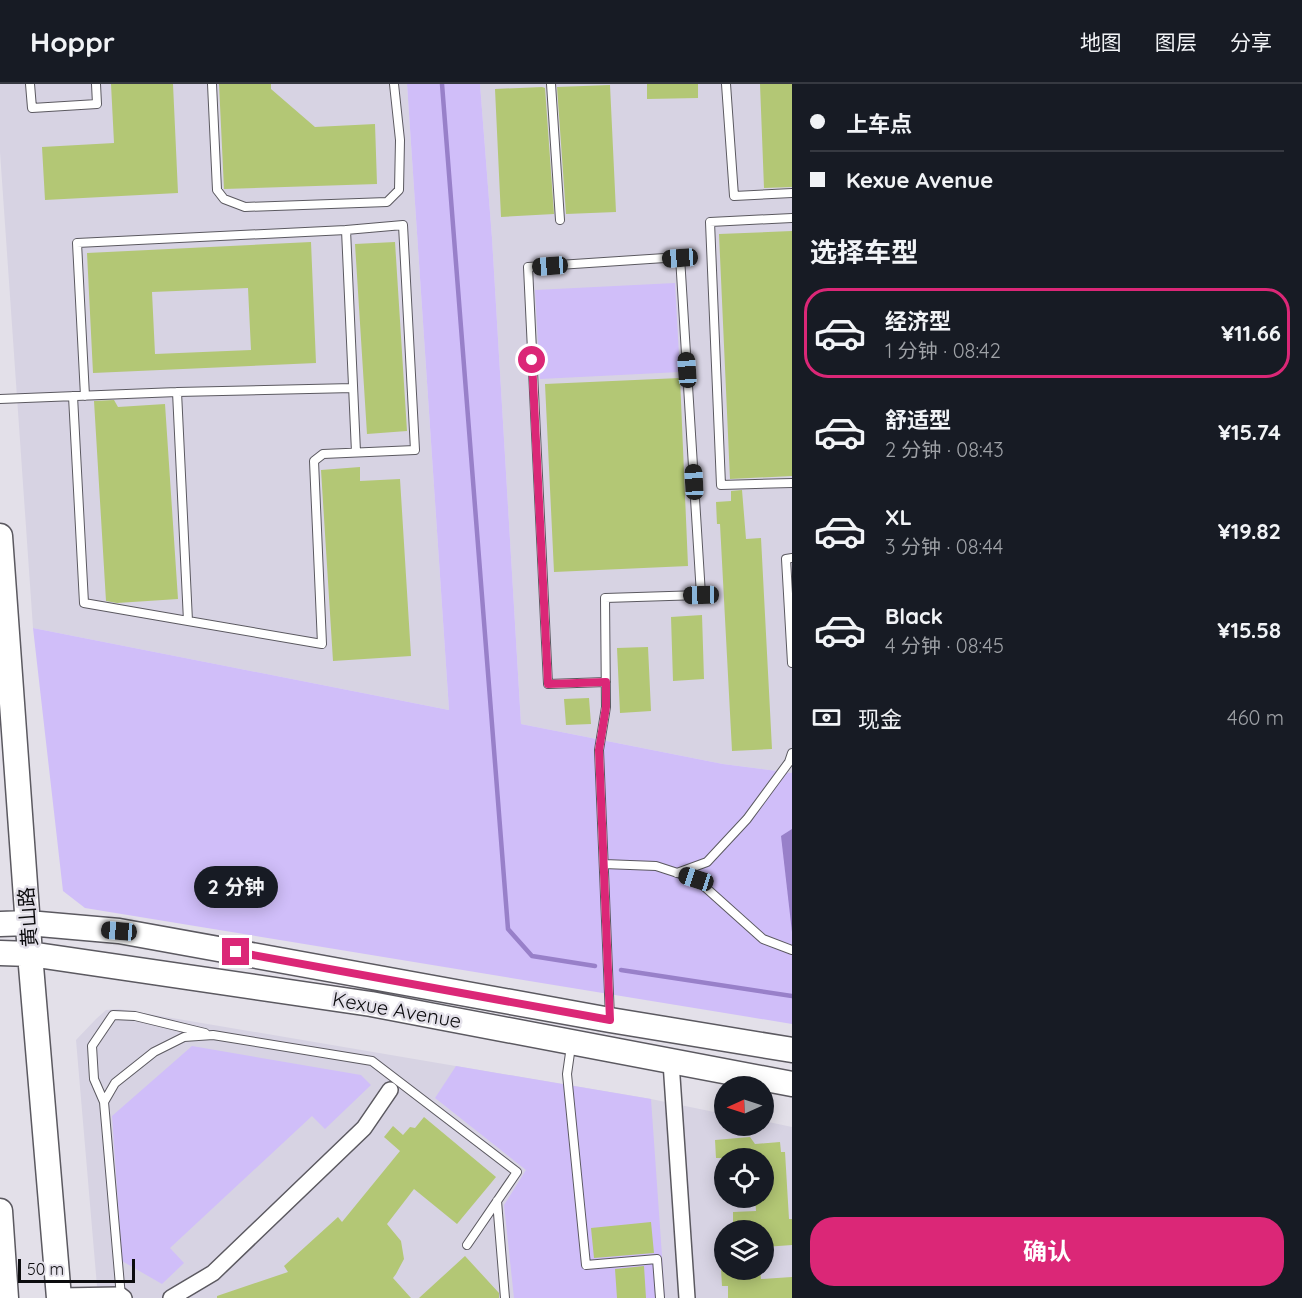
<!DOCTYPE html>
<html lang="zh">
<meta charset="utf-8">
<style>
body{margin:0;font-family:Quicksand,"Noto Sans SC",sans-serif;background:#242831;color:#f1f3f6;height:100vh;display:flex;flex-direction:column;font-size:22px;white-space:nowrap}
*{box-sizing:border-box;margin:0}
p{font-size:20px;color:#9ea1a6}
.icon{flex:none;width:33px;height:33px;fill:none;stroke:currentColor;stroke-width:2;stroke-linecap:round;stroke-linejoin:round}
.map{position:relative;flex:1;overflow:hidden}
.side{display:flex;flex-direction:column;background:#171b24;width:510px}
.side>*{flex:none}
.hud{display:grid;align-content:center;height:132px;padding:0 18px;background:#171b24}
.needle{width:39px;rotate:267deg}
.controls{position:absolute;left:714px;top:992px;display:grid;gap:12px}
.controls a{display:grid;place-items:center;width:60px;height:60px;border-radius:50%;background:#171b24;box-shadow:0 3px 15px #0003;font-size:30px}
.scale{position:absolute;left:18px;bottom:15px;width:117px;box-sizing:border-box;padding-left:6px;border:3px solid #0c0c0e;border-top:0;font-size:16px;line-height:21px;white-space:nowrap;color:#0c0c0e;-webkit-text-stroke:4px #e3e0e9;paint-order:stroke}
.end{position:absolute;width:27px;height:27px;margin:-14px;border:8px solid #db2777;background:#fff;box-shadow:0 0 0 3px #fff}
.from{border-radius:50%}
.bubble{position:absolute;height:42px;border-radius:21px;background:#171b24;box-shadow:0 3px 15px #0003;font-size:20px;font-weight:700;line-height:42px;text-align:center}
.car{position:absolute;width:18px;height:36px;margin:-18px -9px;border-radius:8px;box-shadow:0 0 4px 2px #0007;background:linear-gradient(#222 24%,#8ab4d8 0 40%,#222 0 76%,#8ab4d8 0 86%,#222 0)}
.hud b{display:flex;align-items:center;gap:21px;height:57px;font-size:22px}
.hud b+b{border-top:2px solid #363941}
.hud i{width:15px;height:15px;background:#f1f3f6}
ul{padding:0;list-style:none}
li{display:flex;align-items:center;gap:18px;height:90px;margin:0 12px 9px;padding:0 6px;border:3px solid transparent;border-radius:24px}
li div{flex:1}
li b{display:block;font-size:22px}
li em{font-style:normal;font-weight:700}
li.current{border-color:#db2777}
li>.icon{width:54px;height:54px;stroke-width:1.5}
h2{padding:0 18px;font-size:27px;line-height:72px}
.pay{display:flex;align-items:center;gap:15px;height:66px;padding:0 18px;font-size:22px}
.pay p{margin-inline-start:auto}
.primary-button{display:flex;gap:12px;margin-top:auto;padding:12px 18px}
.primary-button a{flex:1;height:69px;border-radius:24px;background:#db2777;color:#fff;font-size:24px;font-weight:700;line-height:69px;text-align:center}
header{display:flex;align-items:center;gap:36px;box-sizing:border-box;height:84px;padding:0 30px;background:#171b24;border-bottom:2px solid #363941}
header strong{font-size:28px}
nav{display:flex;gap:33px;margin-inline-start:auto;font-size:21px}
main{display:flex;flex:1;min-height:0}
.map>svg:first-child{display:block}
</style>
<header>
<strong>Hoppr</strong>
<nav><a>地图</a><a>图层</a><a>分享</a></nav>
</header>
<main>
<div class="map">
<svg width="792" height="1214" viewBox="0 0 792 1214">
<rect width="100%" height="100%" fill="#e3e0e9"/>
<!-- built -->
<path fill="#d7d3e3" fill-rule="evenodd" d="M 0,0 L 407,0 L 449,626 L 33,544 L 0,68 Z
M 480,0 L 792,0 L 792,689 L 723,680 L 521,640 L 492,154 Z
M 119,925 L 651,1015 L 724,1030 L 724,1041 L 764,1041 L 764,1037 L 792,1043 L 792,1214 L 98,1214 L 76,956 L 96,935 L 106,926 ZM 724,1074 L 764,1074 L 764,1113 L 724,1113 ZM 724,1146 L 764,1146 L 764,1185 L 724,1185 Z"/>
<!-- green -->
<path fill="#d0bef9" d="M 407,0 L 480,0 L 492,154 L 521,640 L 723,680 L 792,689 L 792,940 L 85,824 L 63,807 L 33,544 L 449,626 Z
M 675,199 L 680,288 L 540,295 L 535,206 Z
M 192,962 L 361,991 L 371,1001 L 325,1045 L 312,1032 L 170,1164 L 184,1179 L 162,1200 L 122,1177 L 112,1032 Z
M 456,982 L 651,1015 L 665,1214 L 514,1214 L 504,1121 L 526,1086 L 435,1014 Z"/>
<!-- water -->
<path fill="#9880c9" d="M 792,745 L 792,848 L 781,752 Z"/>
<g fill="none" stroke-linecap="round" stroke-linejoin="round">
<!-- stream -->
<path stroke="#9880c9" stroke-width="4.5" d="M 442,0 L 508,845 L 532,872 L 595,882
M 621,886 L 792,912"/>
</g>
<!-- building -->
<path fill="#b3c775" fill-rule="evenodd" d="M 111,0 L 173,0 L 178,109 L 45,116 L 42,63 L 114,59 Z
M 219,0 L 271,0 L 271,5 L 315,43 L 375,40 L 377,100 L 224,105 Z
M 647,0 L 698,0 L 698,14 L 647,15 Z
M 760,0 L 792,0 L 792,103 L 764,104 Z
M 610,1 L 616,128 L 566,130 L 557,3 Z
M 542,3 L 545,4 L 554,130 L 501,133 L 495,5 Z
M 792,147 L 792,392 L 730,395 L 719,150 Z
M 311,158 L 316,279 L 93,289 L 87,169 ZM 248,204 L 251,266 L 155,270 L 152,208 Z
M 395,158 L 407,347 L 367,350 L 355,160 Z
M 680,294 L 688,482 L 554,488 L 545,300 Z
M 114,316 L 118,323 L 165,320 L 178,515 L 117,519 L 106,517 L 94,317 Z
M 360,383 L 360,397 L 400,395 L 411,572 L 333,577 L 321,386 Z
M 742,406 L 746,455 L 761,454 L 772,665 L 732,667 L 720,440 L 717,440 L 716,418 L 731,417 L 731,407 Z
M 702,531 L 704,595 L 673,597 L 671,533 Z
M 648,563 L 651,627 L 620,629 L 617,564 Z
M 589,614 L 591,640 L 566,641 L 564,615 Z
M 424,1033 L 496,1093 L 457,1140 L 414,1105 L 387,1140 L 401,1157 L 404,1175 L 396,1190 L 393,1194 L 411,1214 L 217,1214 L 217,1212 L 288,1188 L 284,1182 L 338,1133 L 342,1138 L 400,1067 L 384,1053 L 393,1042 L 403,1051 L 410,1043 L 415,1044 Z
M 750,1053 L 755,1060 L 780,1058 L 781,1068 L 785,1068 L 789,1135 L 792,1135 L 792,1161 L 765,1163 L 764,1146 L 733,1146 L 733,1128 L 756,1127 L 755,1113 L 764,1113 L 764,1074 L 716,1074 L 715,1056 Z
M 651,1138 L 654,1169 L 594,1174 L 591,1144 Z
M 465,1172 L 499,1209 L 499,1214 L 419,1214 Z
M 644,1182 L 646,1214 L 617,1214 L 615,1185 Z
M 721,1185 L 760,1185 L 761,1195 L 792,1193 L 792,1214 L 728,1214 L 728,1202 L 722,1202 Z"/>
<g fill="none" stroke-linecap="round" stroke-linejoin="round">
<defs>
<path id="service" d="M 30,0 L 32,24 L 97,20 L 96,0
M 212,0 L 217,106 L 224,115 L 245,123 L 387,118 L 399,106 L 400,56 L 394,0
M 551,0 L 560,136
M 726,0 L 734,112 L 792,109
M 792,134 L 710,138 L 721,401 L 792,399
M 177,308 L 188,537 L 322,560 L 314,377 L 323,370 L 415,366 L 403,141 L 346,146 L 356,368
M 73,312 L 84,519 L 188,537
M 85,312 L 77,159 L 346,146
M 0,315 L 177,308 L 353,304
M 792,474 L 786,475 L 792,579
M 606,598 L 548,600 L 528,183 L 680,173 L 701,511 L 605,514 L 606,623 L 599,666 L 610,934
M 604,780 L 656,782 L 696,795 L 763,855 L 792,866
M 677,789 L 707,778 L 747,735 L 789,678 L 792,669
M 571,962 L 567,990 L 586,1181 L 657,1175 L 660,1214
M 104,1018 L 94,995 L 92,962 L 113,931 L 135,932 L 205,949
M 497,1117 L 505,1214
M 121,1213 L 104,1018 L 115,999 L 154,968 L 184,953 L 213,951 L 372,977 L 517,1088 L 467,1161"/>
<path id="minor" d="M 671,978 L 687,1214
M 59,1212 L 120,1211 L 124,1214
M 171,1214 L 213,1189 L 364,1044 L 390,1006"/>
<path id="primary" d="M 0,452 L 30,870 L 59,1214
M 0,840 L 28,839 L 119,847 L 610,936 L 792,966
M 0,869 L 30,870 L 371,920 L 792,1000
M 0,1127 L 6,1214"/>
</defs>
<!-- service casing -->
<use href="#service" stroke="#5b5960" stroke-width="10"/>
<!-- minor casing -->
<use href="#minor" stroke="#5b5960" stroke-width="18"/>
<!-- primary casing -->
<use href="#primary" stroke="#5b5960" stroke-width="27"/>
<!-- service -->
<use href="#service" stroke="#fff" stroke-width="8"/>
<!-- minor -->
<use href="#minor" stroke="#fff" stroke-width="15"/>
<!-- primary -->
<use href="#primary" stroke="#fff" stroke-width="24"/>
</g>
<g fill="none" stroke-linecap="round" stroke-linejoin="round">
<!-- route -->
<path stroke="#db2777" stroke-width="8" d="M 236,868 L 610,936 L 599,666 L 606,623 L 606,598 L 548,600 L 532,276"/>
</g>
<g text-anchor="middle" stroke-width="5" stroke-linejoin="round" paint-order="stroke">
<!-- street labels -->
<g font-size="20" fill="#0c0c0e" stroke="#e3e0e9">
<text transform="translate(28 833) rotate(-94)" y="7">黄山路</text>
<text transform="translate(397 926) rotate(10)" y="7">Kexue Avenue</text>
</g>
</g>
</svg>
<div class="controls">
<a><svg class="needle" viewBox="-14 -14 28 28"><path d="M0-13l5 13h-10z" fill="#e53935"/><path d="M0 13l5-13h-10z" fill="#9ea1a6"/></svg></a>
<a><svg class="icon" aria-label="locate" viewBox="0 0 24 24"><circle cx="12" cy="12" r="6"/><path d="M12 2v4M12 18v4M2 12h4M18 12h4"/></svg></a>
<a><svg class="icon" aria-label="layers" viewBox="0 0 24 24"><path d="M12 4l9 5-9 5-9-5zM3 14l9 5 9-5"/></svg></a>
</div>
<div class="scale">50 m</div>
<i class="end from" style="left:532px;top:276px"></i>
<i class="end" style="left:236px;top:868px"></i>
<div class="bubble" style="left:194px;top:782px;width:84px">2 分钟</div>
<i class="car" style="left:680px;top:174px;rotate:266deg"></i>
<i class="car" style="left:550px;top:182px;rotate:266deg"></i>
<i class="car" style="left:687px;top:286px;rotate:356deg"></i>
<i class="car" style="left:694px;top:398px;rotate:357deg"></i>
<i class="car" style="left:701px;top:511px;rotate:269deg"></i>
<i class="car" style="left:696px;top:795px;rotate:288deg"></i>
<i class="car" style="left:119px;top:847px;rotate:275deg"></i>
</div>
<section class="side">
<div class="hud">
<b><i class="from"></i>上车点</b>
<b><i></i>Kexue Avenue</b>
</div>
<h2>选择车型</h2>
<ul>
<li class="current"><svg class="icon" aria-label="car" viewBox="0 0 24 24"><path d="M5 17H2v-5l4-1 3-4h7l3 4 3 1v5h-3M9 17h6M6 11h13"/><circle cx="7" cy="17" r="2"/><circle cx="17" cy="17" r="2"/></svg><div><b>经济型</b><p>1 分钟 · 08:42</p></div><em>¥11.66</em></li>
<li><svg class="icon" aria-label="car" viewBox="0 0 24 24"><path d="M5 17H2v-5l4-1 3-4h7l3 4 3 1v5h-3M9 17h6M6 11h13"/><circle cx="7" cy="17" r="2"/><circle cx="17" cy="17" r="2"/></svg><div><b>舒适型</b><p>2 分钟 · 08:43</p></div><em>¥15.74</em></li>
<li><svg class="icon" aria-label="car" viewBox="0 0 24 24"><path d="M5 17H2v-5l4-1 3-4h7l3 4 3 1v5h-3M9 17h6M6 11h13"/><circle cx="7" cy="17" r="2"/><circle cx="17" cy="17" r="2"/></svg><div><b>XL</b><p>3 分钟 · 08:44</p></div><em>¥19.82</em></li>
<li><svg class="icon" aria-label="car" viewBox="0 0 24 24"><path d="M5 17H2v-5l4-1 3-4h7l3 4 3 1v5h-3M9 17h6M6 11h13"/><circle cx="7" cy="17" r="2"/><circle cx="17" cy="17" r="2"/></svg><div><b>Black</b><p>4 分钟 · 08:45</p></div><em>¥15.58</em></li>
</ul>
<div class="pay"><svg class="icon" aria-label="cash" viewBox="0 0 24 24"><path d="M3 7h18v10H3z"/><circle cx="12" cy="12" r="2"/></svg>现金<p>460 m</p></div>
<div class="primary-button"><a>确认</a></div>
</section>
</main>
